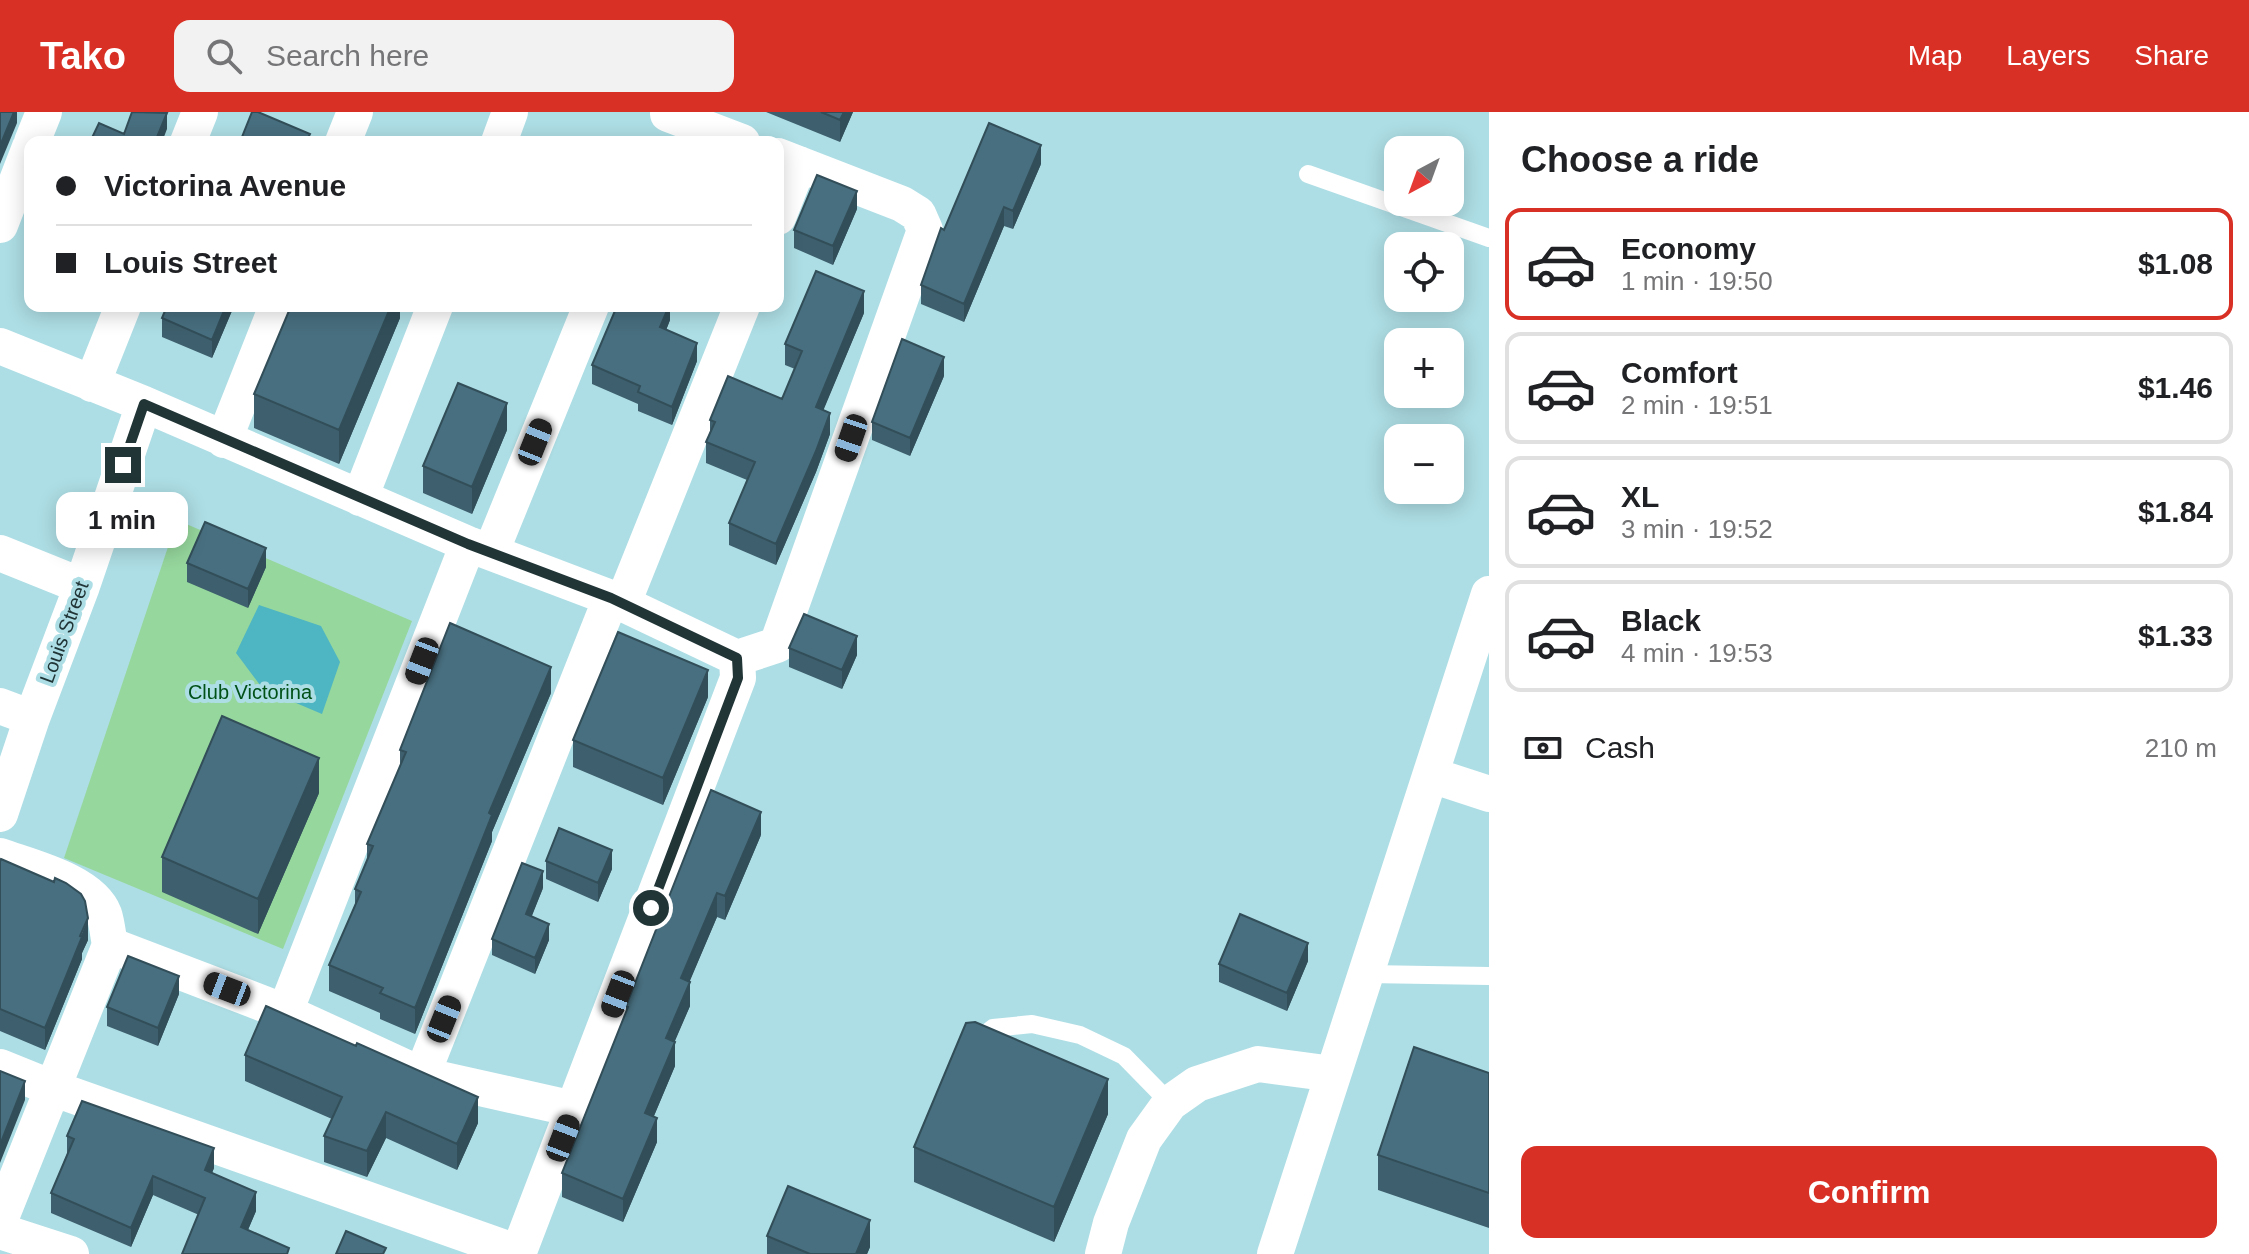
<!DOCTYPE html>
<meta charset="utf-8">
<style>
body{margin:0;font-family:Arial,sans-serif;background:#f2f2f2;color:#202124;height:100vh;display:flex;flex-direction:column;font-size:30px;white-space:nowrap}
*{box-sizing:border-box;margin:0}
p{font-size:26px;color:#757577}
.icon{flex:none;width:44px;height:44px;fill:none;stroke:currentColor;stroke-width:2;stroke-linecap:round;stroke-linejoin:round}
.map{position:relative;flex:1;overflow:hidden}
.panel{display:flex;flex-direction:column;background:#fff;width:760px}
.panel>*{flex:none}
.banner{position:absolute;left:24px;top:24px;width:760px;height:176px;border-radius:16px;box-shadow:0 4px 20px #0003;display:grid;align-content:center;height:176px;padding:0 32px;background:#fff}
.needle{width:52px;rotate:221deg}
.buttons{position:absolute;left:1384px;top:24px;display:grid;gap:16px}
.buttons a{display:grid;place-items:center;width:80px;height:80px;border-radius:16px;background:#fff;box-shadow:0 4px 20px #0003;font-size:40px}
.end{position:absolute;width:36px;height:36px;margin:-18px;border:10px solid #213537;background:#fff;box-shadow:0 0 0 4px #fff}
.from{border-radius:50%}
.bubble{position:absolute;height:56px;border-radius:16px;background:#fff;box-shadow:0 4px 20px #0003;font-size:26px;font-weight:700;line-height:56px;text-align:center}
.car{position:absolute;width:24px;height:48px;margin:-24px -12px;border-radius:10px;box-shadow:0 0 6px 2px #0007;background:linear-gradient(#222 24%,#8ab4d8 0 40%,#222 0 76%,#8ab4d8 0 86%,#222 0)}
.banner b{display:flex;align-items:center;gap:28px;height:76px;font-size:30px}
.banner b+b{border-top:2px solid #e0e0e0}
.banner i{width:20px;height:20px;background:#202124}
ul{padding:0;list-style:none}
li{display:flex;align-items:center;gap:24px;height:112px;margin:0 16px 12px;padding:0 16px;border:4px solid #e0e0e0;border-radius:16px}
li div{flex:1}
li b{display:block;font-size:30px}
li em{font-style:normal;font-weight:700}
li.on{border-color:#d93025}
li>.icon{width:72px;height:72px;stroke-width:1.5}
h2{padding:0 32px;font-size:36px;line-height:96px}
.pay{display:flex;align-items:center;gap:20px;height:88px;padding:0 32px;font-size:30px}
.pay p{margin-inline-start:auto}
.cta{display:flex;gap:16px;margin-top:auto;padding:16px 32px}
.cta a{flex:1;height:92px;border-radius:16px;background:#d93025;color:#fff;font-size:32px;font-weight:700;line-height:92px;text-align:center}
header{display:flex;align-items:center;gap:48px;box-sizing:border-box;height:112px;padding:0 40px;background:#d93025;color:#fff}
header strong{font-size:38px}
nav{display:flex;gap:44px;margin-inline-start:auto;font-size:28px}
.search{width:560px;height:72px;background:#f2f2f2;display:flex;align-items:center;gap:20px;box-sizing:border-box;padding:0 28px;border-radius:16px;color:#757577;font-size:30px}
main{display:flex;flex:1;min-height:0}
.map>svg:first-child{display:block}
</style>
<header>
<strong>Tako</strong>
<div class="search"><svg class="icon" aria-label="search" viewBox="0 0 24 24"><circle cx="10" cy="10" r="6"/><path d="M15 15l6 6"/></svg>Search here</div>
<nav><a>Map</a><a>Layers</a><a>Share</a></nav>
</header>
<main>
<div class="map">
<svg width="1489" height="1142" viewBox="0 0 1489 1142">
<rect width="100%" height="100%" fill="#aedee5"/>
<!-- green -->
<path fill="#96d79d" d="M 177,408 L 412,509 L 283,837 L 64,746 Z"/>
<!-- water -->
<path fill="#4eb5c2" d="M 259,493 L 321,514 L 340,550 L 322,602 L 263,577 L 236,541 Z"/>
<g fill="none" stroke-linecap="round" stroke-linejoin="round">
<!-- lane -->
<path stroke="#fff" stroke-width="18" d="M 1308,62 L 1489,126
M 1367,862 L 1489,864
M 972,933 L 993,916 L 1032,912 L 1080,923 L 1124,944 L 1170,991"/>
<!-- street -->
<path stroke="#fff" stroke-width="36" d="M 668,2 L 742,30
M 32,30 L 44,0
M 188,30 L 200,0
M 343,30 L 355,0
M 499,30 L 510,0
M 778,105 L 799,52
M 0,113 L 30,35
M 0,234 L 144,292 L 468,432 L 611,486 L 737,546 L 738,566 L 518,1142
M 92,272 L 123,194
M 224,328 L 277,194
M 360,386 L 435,194
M 491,440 L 591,194
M 0,441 L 82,474
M 623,491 L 742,194
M 737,546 L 777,533 L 925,118 L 918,102 L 902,92 L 778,44
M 0,594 L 32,606
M 1431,663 L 1489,682
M 0,702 L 32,606 L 82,474 L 144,292
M 0,744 C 30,755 91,769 104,802 C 107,811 108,823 110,833 L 0,1108
M 110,833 L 285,900 L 422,963 L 574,997
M 285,900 L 468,432
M 0,955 L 52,976 L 519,1141
M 422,963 L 611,486
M 0,1119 L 71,1142
M 1103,1142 L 1111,1111 L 1144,1027 L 1170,991 L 1197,972 L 1258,952 L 1333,962
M 1275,1142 L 1489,482"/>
</g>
<!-- wall -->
<path fill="#3e5f6d" d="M 766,0 L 853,0 L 840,30 Z
M 1041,52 L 1013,117 L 1004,114 L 964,210 L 921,192 L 921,173 L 944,118 Z
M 857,97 L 833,153 L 794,136 L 794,118 Z
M 234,194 L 212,246 L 162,225 L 162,206 Z
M 400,194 L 400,206 L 339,352 L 254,316 L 254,282 Z
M 670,194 L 670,208 L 666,218 L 697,249 L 672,313 L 638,299 L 638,292 L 592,272 L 592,253 Z
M 864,201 L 823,298 L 830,322 L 816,360 L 776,453 L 729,433 L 729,411 L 747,368 L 706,351 L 706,330 L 710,320 L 710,308 L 782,287 L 795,257 L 785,253 L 785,232 Z
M 944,264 L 910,344 L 872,328 L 872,310 Z
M 507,318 L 472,402 L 423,381 L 423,354 Z
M 187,451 L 266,455 L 248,496 L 187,470 Z
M 789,536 L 857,543 L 842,577 L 789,555 Z
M 551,581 L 492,720 L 492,729 L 415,922 L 380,907 L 380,901 L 329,879 L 329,853 L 355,793 L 355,777 L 367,748 L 367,732 L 400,654 L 400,638 Z
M 708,585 L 663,693 L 573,655 L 573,628 Z
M 319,681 L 258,822 L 162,780 L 162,745 Z
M 761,723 L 725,808 L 717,805 L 689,870 L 690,894 L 674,930 L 675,954 L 654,1004 L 657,1030 L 623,1110 L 562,1085 L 562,1061 L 626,901 L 626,894 Z
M 546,749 L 612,757 L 598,790 L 546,767 Z
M 0,750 L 88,828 L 82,841 L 82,847 L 45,938 L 0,919 Z
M 543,776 L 531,805 L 549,828 L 535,862 L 492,843 L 492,827 Z
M 1308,849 L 1287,899 L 1219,870 L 1219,852 Z
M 179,882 L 158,934 L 107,914 L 107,895 Z
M 245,943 L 478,1011 L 457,1058 L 386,1026 L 367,1065 L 324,1050 L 324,1024 L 332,1007 L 245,969 Z
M 1489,961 L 1489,1116 L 1378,1078 L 1378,1043 Z
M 1108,1002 L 1054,1130 L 914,1070 L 914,1035 Z
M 67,1024 L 214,1056 L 212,1061 L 256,1099 L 248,1118 L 289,1142 L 153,1083 L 131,1135 L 51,1101 L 51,1081 L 67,1042 Z
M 767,1124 L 870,1135 L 867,1142 L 767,1142 Z"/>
<!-- shaded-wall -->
<path fill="#324e59" d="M 14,0 L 17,0 L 17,11 L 0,52 L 0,34 Z
M 844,0 L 853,0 L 840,30 L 840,8 Z
M 167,1 L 167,17 L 162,30 L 155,30 Z
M 1041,33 L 1041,52 L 1013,117 L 1013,99 Z
M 857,79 L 857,97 L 833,153 L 833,134 Z
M 1004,95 L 1004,114 L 964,210 L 964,192 Z
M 864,179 L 864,201 L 816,316 L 816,295 Z
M 226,194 L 234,194 L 212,246 L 212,228 Z
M 391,194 L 400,194 L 400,206 L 339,352 L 339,318 Z
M 669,194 L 670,194 L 670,208 L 660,234 L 660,215 Z
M 697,231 L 697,249 L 672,313 L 672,295 Z
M 944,245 L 944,264 L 910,344 L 910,326 Z
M 507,291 L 507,318 L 472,402 L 472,375 Z
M 830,301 L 830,322 L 816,360 L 776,453 L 776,432 Z
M 266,436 L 266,455 L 248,496 L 248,477 Z
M 857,524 L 857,543 L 842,577 L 842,558 Z
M 551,555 L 551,581 L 492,720 L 492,729 L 415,922 L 415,896 L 489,701 Z
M 708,558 L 708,585 L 663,693 L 663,666 Z
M 319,646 L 319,681 L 258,822 L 258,787 Z
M 761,700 L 761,723 L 725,808 L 725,784 Z
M 612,738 L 612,757 L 598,790 L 598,771 Z
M 543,759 L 543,776 L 526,819 L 526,802 Z
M 717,781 L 717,805 L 681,890 L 681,866 Z
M 88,806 L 88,828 L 82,841 L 82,847 L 45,938 L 45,916 Z
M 549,812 L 549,828 L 535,862 L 535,846 Z
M 1308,831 L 1308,849 L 1287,899 L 1287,881 Z
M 179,864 L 179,882 L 158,934 L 158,916 Z
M 690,870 L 690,894 L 666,950 L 666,926 Z
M 675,930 L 675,954 L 645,1025 L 645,1001 Z
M 1108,967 L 1108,1002 L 1054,1130 L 1054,1095 Z
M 25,969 L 25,988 L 0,1051 L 0,1033 Z
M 478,985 L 478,1011 L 457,1058 L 457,1032 Z
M 386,1000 L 386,1026 L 367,1065 L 367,1039 Z
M 657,1006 L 657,1030 L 623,1110 L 623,1087 Z
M 214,1036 L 214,1056 L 205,1077 L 205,1058 Z
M 153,1064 L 153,1083 L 131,1135 L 131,1116 Z
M 256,1080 L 256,1099 L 241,1134 L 241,1115 Z
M 870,1108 L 870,1135 L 867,1142 L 856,1142 Z"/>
<!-- building -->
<path fill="#486f7f" stroke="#324e59" stroke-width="2" d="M 0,0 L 14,0 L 0,34 Z
M 132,0 L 167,1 L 155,30 L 90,30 L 99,11 L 124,22 Z
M 252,0 L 258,0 L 310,22 L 306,30 L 240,30 Z
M 821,0 L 844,0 L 840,8 Z
M 989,11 L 1041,33 L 1013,99 L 1004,95 L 964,192 L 921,173 L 941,116 L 944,118 Z
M 817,63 L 857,79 L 833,134 L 794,118 Z
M 816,159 L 864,179 L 816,295 L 830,301 L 816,339 L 776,432 L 729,411 L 755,350 L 706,330 L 715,310 L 710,308 L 728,264 L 782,287 L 802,239 L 785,232 Z
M 167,194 L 226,194 L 212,228 L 162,206 Z
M 291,194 L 391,194 L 339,318 L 254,282 Z
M 617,194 L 669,194 L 660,215 L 697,231 L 672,295 L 638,280 L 640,274 L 592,253 Z
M 902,227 L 944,245 L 910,326 L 872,310 Z
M 458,271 L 507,291 L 472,375 L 423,354 Z
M 205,410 L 266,436 L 248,477 L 187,451 Z
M 804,502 L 857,524 L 842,558 L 789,536 Z
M 450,511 L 551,555 L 489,701 L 492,703 L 415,896 L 380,881 L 383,876 L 329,853 L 361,780 L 355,777 L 373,734 L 367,732 L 406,640 L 400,638 Z
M 618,520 L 708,558 L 663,666 L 573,628 Z
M 222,604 L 319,646 L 258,787 L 162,745 Z
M 711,678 L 761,700 L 725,784 L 717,781 L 681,866 L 690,870 L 666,926 L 675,930 L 645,1001 L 657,1006 L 623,1087 L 562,1061 L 628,895 L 626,894 Z
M 559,716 L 612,738 L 598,771 L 546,749 Z
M 1,747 L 54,770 L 55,766 L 66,771 L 81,782 L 85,789 L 88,806 L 80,824 L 82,825 L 45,916 L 0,897 L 0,750 Z
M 522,751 L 543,759 L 526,802 L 549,812 L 535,846 L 492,827 Z
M 1240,802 L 1308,831 L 1287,881 L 1219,852 Z
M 128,844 L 179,864 L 158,916 L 107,895 Z
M 266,894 L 356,934 L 357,931 L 478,985 L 457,1032 L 386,1000 L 367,1039 L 324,1024 L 342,985 L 245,943 Z
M 975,910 L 1108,967 L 1054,1095 L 914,1035 L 966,911 Z
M 1414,935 L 1489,961 L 1489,1081 L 1378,1043 Z
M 0,959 L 25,969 L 0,1033 Z
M 82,989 L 214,1036 L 205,1058 L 256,1080 L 241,1115 L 289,1136 L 287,1142 L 182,1142 L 205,1086 L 153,1064 L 131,1116 L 51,1081 L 74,1027 L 67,1024 Z
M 788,1074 L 870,1108 L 856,1142 L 810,1142 L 767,1124 Z
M 346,1119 L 386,1136 L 383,1142 L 336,1142 Z"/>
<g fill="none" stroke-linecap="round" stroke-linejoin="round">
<!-- route -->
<path stroke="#213537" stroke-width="10" d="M 123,353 L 144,292 L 468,432 L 611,486 L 737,546 L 738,566 L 651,796"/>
</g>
<g text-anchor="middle" stroke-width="8" stroke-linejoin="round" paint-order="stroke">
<!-- street labels -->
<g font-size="20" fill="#213537" stroke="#aedee5">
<text transform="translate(64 520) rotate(-70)" y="7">Louis Street</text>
</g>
<!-- park labels -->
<g font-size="20" fill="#005118" stroke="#aedee5">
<text x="250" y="587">Club Victorina</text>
</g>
</g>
</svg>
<div class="buttons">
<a><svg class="needle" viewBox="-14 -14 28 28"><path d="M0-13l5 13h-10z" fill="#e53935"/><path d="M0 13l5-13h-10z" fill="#757577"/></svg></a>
<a><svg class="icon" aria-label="locate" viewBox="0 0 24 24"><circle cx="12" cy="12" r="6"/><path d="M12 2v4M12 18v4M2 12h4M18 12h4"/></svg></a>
<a>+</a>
<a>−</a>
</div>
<i class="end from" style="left:651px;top:796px"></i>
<i class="end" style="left:123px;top:353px"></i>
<div class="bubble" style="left:56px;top:380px;width:132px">1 min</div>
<i class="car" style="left:851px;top:326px;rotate:199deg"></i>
<i class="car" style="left:535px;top:330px;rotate:22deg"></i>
<i class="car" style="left:422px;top:549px;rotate:201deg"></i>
<i class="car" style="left:227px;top:877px;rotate:291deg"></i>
<i class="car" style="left:618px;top:882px;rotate:201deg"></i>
<i class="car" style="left:444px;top:907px;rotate:22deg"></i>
<i class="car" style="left:563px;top:1026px;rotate:21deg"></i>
<div class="banner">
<b><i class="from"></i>Victorina Avenue</b>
<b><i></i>Louis Street</b>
</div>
</div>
<section class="panel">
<h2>Choose a ride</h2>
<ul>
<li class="on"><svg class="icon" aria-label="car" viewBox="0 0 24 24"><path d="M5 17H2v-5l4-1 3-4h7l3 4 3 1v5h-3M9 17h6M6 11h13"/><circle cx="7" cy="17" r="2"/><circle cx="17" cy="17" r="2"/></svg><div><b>Economy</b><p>1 min · 19:50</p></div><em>$1.08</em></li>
<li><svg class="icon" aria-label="car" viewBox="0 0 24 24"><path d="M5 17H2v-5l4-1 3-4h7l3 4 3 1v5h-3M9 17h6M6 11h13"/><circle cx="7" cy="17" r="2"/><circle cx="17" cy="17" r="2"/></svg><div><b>Comfort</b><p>2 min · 19:51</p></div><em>$1.46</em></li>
<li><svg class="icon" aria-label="car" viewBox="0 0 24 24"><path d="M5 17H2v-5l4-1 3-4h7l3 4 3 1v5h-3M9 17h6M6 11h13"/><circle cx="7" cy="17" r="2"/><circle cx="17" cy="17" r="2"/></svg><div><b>XL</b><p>3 min · 19:52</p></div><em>$1.84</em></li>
<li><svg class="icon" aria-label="car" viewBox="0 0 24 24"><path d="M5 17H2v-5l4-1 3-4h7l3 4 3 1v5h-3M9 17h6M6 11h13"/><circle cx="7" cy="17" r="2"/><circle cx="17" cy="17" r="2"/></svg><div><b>Black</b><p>4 min · 19:53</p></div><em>$1.33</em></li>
</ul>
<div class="pay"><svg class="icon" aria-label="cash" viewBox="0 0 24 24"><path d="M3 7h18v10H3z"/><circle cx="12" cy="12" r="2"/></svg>Cash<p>210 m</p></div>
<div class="cta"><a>Confirm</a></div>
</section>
</main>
